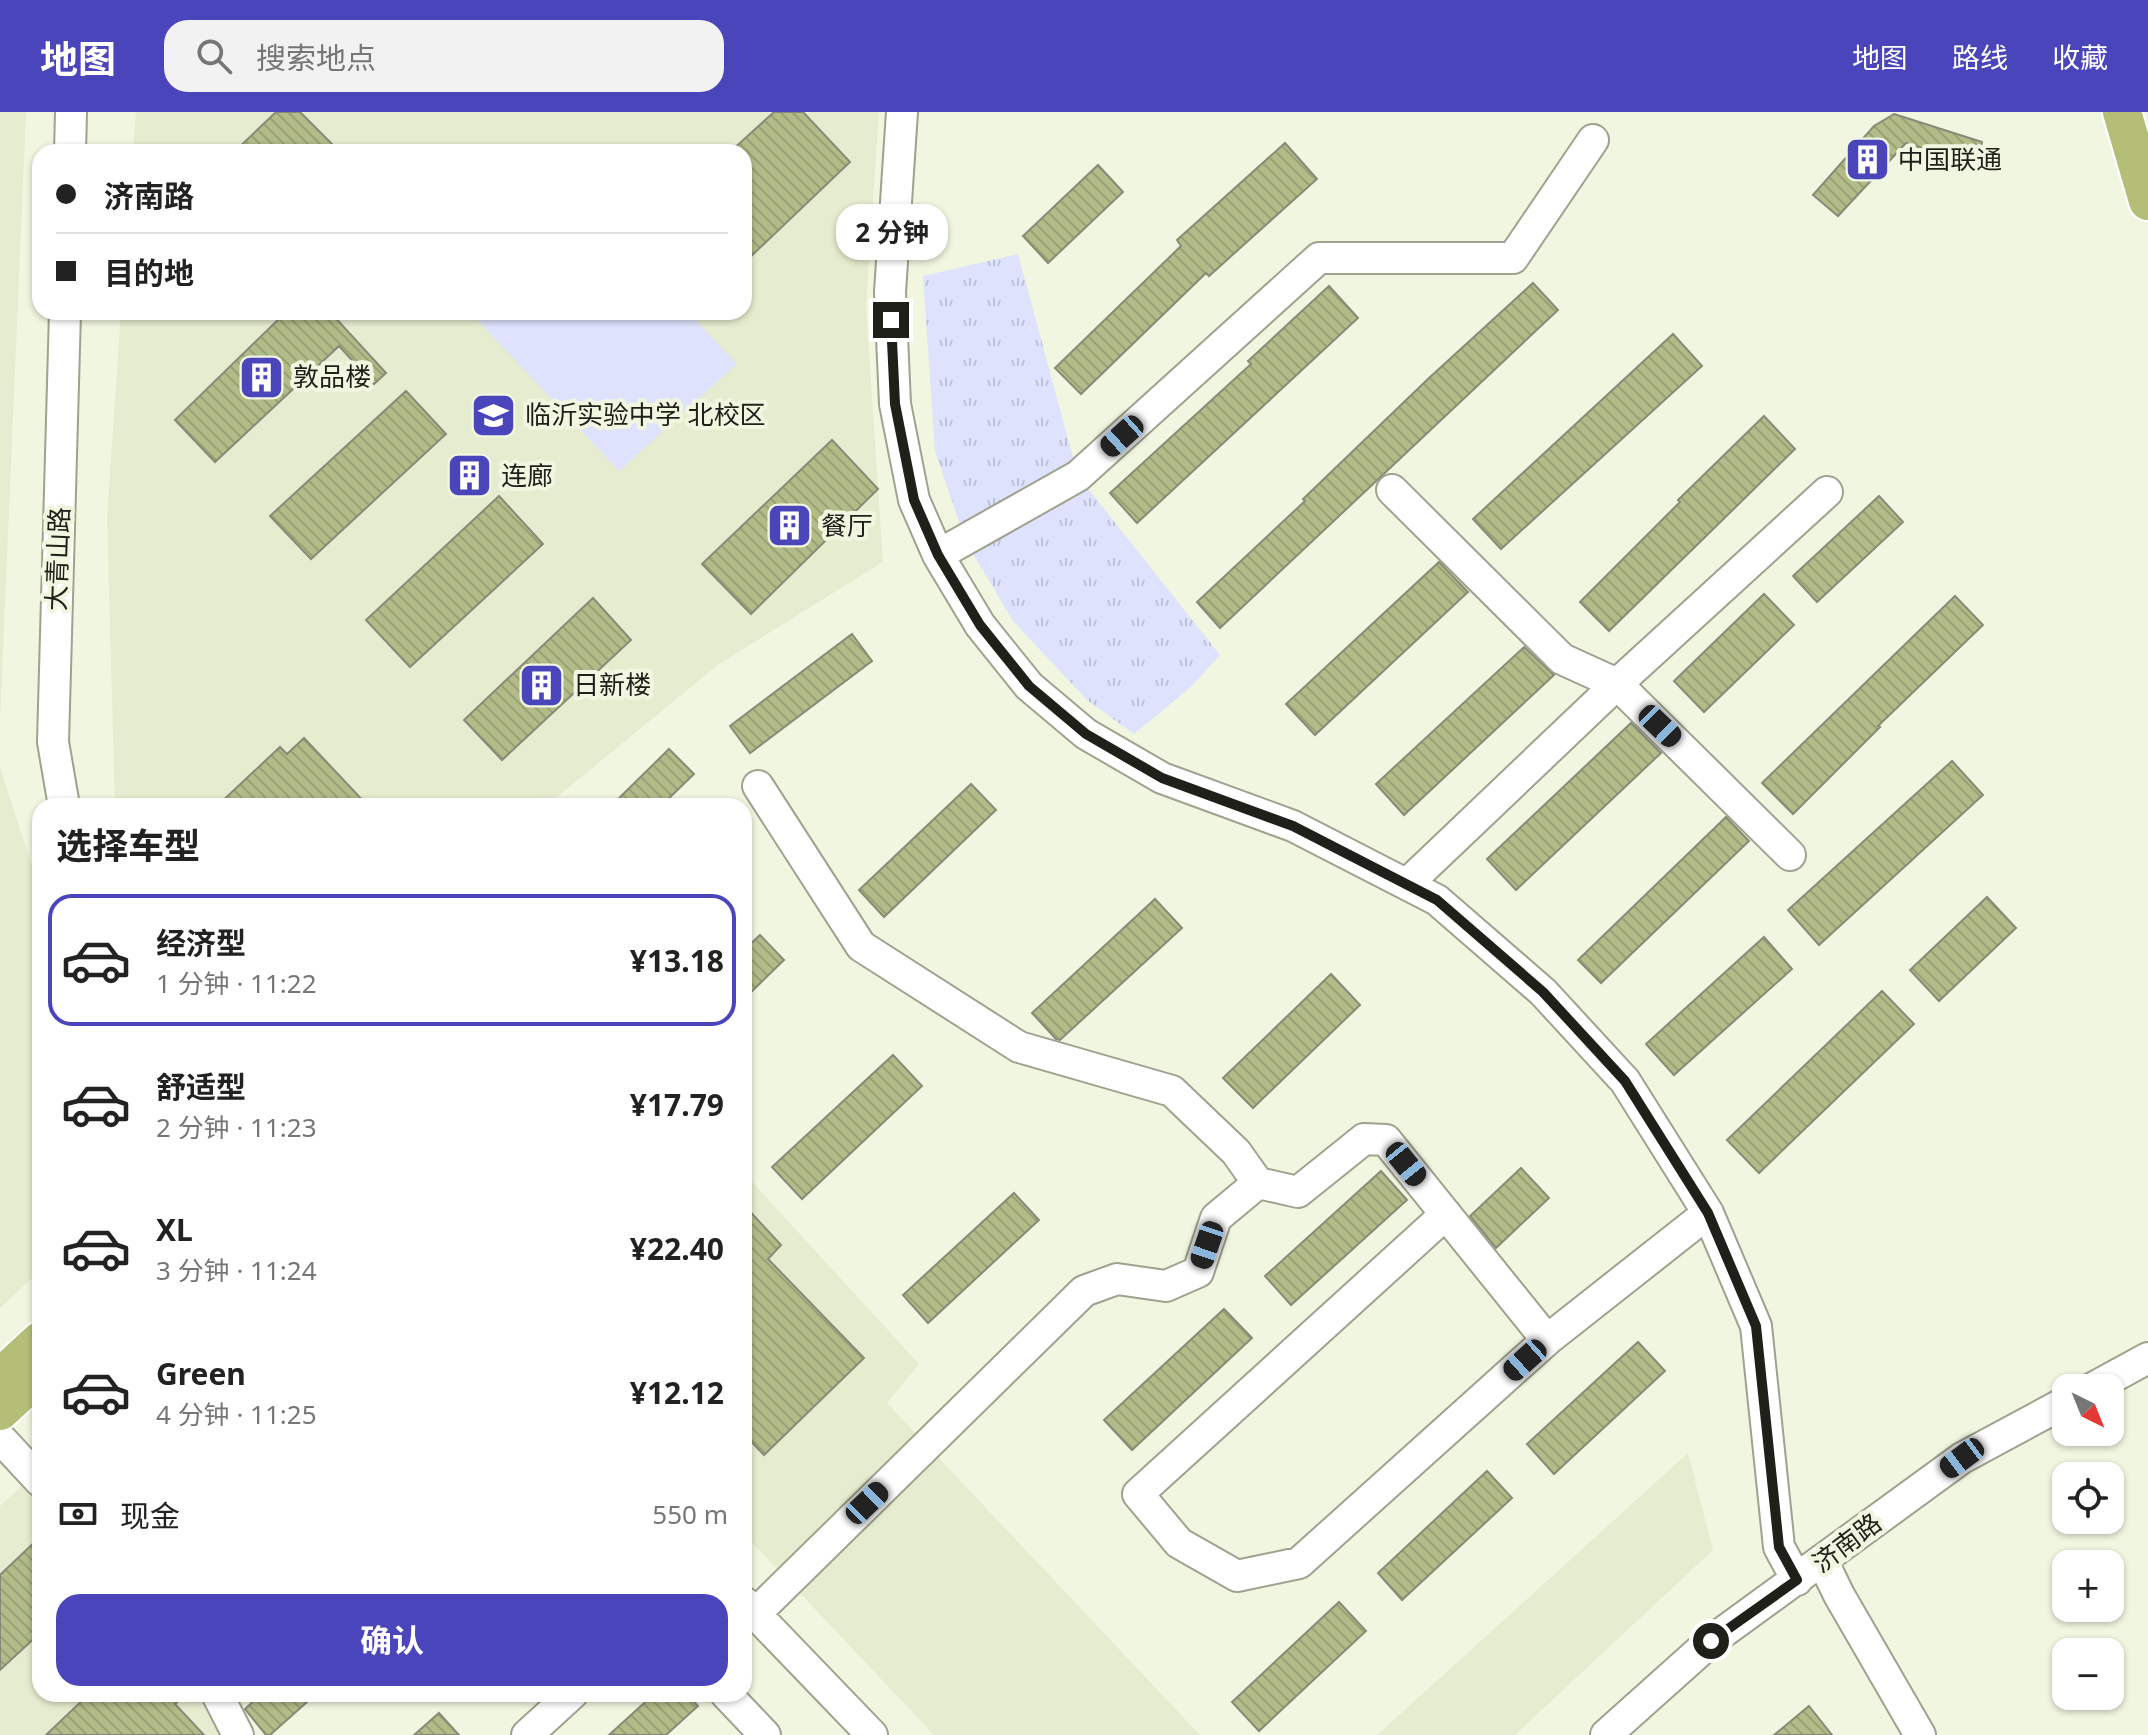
<!DOCTYPE html>
<html lang="zh">
<meta charset="utf-8">
<style>
body{margin:0;font-family:"Noto Sans","Noto Sans SC",sans-serif;background:#f2f2f2;color:#222;height:100vh;display:flex;flex-direction:column;font-size:30px;white-space:nowrap}
*{box-sizing:border-box;margin:0}
p{font-size:26px;color:#767676}
.icon{flex:none;width:44px;height:44px;fill:none;stroke:currentColor;stroke-width:2;stroke-linecap:round;stroke-linejoin:round}
.map{position:relative;flex:1;overflow:hidden}
.side{position:absolute;left:32px;top:686px;width:720px;height:904px;display:flex;flex-direction:column;background:#fff;border-radius:24px;box-shadow:0 2px 6px #0004}
.side>*{flex:none}
.hud{position:absolute;left:32px;top:32px;width:720px;height:176px;border-radius:24px;box-shadow:0 2px 6px #0004;display:grid;align-content:center;height:176px;padding:0 24px;background:#fff}
.needle{width:52px;rotate:137deg}
.controls{position:absolute;left:2052px;top:1262px;display:grid;gap:16px}
.controls a{display:grid;place-items:center;width:72px;height:72px;border-radius:16px;background:#fff;box-shadow:0 2px 6px #0004;font-size:40px}
.end{position:absolute;width:36px;height:36px;margin:-18px;border:10px solid #1f2019;background:#fff;box-shadow:0 0 0 4px #fff}
.from{border-radius:50%}
.bubble{position:absolute;height:56px;border-radius:24px;background:#fff;box-shadow:0 2px 6px #0004;font-size:26px;font-weight:700;line-height:56px;text-align:center}
.car{position:absolute;width:24px;height:48px;margin:-24px -12px;border-radius:10px;box-shadow:0 0 6px 2px #0007;background:linear-gradient(#222 24%,#8ab4d8 0 40%,#222 0 76%,#8ab4d8 0 86%,#222 0)}
.hud b{display:flex;align-items:center;gap:28px;height:76px;font-size:30px}
.hud b+b{border-top:2px solid #e0e0e0}
.hud i{width:20px;height:20px;background:#222}
ul{padding:0;list-style:none}
li{display:flex;align-items:center;gap:24px;height:132px;margin:0 16px 12px;padding:0 8px;border:4px solid transparent;border-radius:24px}
li div{flex:1}
li b{display:block;font-size:30px}
li em{font-style:normal;font-weight:700}
li.current{border-color:#4a45bb}
li>.icon{width:72px;height:72px;stroke-width:1.5}
h2{padding:0 24px;font-size:36px;line-height:96px}
.pay{display:flex;align-items:center;gap:20px;height:88px;padding:0 24px;font-size:30px}
.pay p{margin-inline-start:auto}
.action{display:flex;gap:16px;margin-top:auto;padding:16px 24px}
.action a{flex:1;height:92px;border-radius:24px;background:#4a45bb;color:#fff;font-size:32px;font-weight:700;line-height:92px;text-align:center}
header{display:flex;align-items:center;gap:48px;box-sizing:border-box;height:112px;padding:0 40px;background:#4a45bb;color:#fff}
header strong{font-size:38px}
nav{display:flex;gap:44px;margin-inline-start:auto;font-size:28px}
.search{width:560px;height:72px;background:#f2f2f2;display:flex;align-items:center;gap:20px;box-sizing:border-box;padding:0 28px;border-radius:24px;color:#767676;font-size:30px}
.map>svg:first-child{display:block}
</style>
<header>
<strong>地图</strong>
<div class="search"><svg class="icon" aria-label="search" viewBox="0 0 24 24"><circle cx="10" cy="10" r="6"/><path d="M15 15l6 6"/></svg>搜索地点</div>
<nav><a>地图</a><a>路线</a><a>收藏</a></nav>
</header>
<div class="map">
<svg width="2148" height="1623" viewBox="0 0 2148 1623">
<defs>
<pattern id="grass-tufts" width="24" height="20" patternUnits="userSpaceOnUse" patternTransform="scale(2)"><rect width="24" height="20" fill="#dee2fc"/><path d="M3 7l-1-3M5 7V3M7 7l1-3M15 17l-1-3M17 17v-4M19 17l1-3" fill="none" stroke="#bec2d7"/></pattern>
<pattern id="building-back-hatch" width="6" height="6" patternUnits="userSpaceOnUse" patternTransform="scale(2)"><rect width="6" height="6" fill="#b2bc88"/><path d="M-1 5l2 2M0 0l6 6M5-1l2 2" fill="none" stroke="#99a175"/></pattern>
</defs>
<rect width="100%" height="100%" fill="#f1f6e0"/>
<!-- built -->
<path fill="#e6eccf" d="M 0,0 L 26,0 L 0,609 Z
M 136,0 L 879,0 L 866,195 L 883,450 L 719,552 L 546,694 L 115,694 L 107,406 L 121,200 L 744,200 L 744,40 L 133,40 Z
M 0,655 L 40,779 L 40,1159 L 0,1196 Z
M 744,1061 L 919,1252 L 887,1291 L 1200,1623 L 934,1623 L 744,1422 Z
M 1688,1341 L 1713,1438 L 1515,1623 L 1377,1623 Z
M 26,1370 L 40,1385 L 40,1582 L 200,1582 L 225,1623 L 0,1623 L 0,1394 Z"/>
<!-- grass -->
<path fill="url(#grass-tufts)" d="M 1018,142 L 1078,364 L 1220,543 L 1191,575 L 1134,622 L 1087,588 L 1013,509 L 965,428 L 935,339 L 923,164 Z"/>
<!-- garden -->
<path fill="#dee2fc" d="M 470,200 L 688,200 L 737,252 L 619,359 Z"/>
<!-- building -->
<path fill="url(#building-back-hatch)" stroke="#878b77" stroke-width="2" d="M 276,0 L 300,0 L 332,32 L 324,40 L 234,40 Z
M 774,0 L 803,0 L 850,50 L 744,151 L 744,40 L 730,40 Z
M 1894,2 L 1982,30 L 1978,54 L 1906,31 L 1838,104 L 1813,83 L 1874,14 Z
M 1285,31 L 1317,67 L 1209,164 L 1206,161 L 1081,282 L 1055,256 L 1181,134 L 1177,128 Z
M 1098,53 L 1123,80 L 1048,151 L 1023,124 Z
M 1533,171 L 1558,198 L 1220,516 L 1197,490 L 1305,389 L 1303,387 L 1429,266 Z
M 1329,174 L 1358,206 L 1137,411 L 1110,381 L 1251,252 L 1248,249 Z
M 286,200 L 330,200 L 386,261 L 374,272 L 339,234 L 215,350 L 175,308 Z
M 1673,222 L 1702,254 L 1501,437 L 1473,407 Z
M 406,279 L 446,322 L 311,447 L 270,404 Z
M 1764,304 L 1795,337 L 1609,519 L 1580,490 L 1680,390 L 1678,388 Z
M 832,328 L 878,377 L 751,502 L 702,452 Z
M 499,384 L 543,432 L 410,555 L 366,508 Z
M 1879,384 L 1903,410 L 1817,490 L 1793,464 Z
M 1439,450 L 1468,480 L 1315,623 L 1286,592 Z
M 1764,482 L 1794,513 L 1704,600 L 1674,569 Z
M 1955,484 L 1983,513 L 1878,614 L 1880,615 L 1793,702 L 1762,671 Z
M 593,486 L 631,528 L 502,648 L 464,608 Z
M 852,522 L 872,549 L 750,641 L 730,614 Z
M 1524,535 L 1554,563 L 1404,703 L 1376,672 Z
M 1631,611 L 1661,641 L 1516,778 L 1487,747 Z
M 304,626 L 368,694 L 217,694 L 280,635 L 287,642 Z
M 669,637 L 694,662 L 661,694 L 611,694 Z
M 1952,649 L 1983,683 L 1819,833 L 1788,798 Z
M 971,672 L 996,698 L 884,805 L 859,778 Z
M 1726,705 L 1749,729 L 1601,871 L 1578,848 Z
M 1987,785 L 2016,816 L 1939,889 L 1910,858 Z
M 1155,787 L 1182,816 L 1060,928 L 1056,927 L 1032,901 Z
M 760,823 L 784,848 L 744,887 L 744,838 Z
M 1764,825 L 1792,857 L 1674,963 L 1646,932 Z
M 1331,862 L 1360,893 L 1253,996 L 1223,966 Z
M 1882,879 L 1914,912 L 1759,1061 L 1727,1028 Z
M 893,943 L 922,974 L 802,1087 L 772,1055 Z
M 1521,1056 L 1549,1086 L 1496,1136 L 1470,1104 Z
M 1381,1059 L 1407,1088 L 1291,1193 L 1265,1164 Z
M 1014,1081 L 1039,1108 L 928,1211 L 903,1183 Z
M 744,1093 L 781,1133 L 768,1147 L 864,1246 L 764,1343 L 744,1322 Z
M 1224,1197 L 1252,1226 L 1132,1338 L 1104,1308 Z
M 1638,1230 L 1665,1259 L 1554,1362 L 1527,1332 Z
M 1487,1359 L 1512,1386 L 1402,1488 L 1378,1461 Z
M 40,1425 L 40,1521 L 0,1558 L 0,1463 Z
M 1339,1490 L 1366,1519 L 1259,1619 L 1232,1590 Z
M 89,1582 L 186,1582 L 175,1592 L 204,1623 L 46,1623 Z
M 261,1582 L 316,1582 L 270,1623 L 266,1623 L 245,1597 Z
M 654,1582 L 687,1582 L 698,1594 L 666,1623 L 609,1623 Z
M 1809,1594 L 1832,1623 L 1774,1623 Z
M 439,1601 L 459,1623 L 414,1623 Z"/>
<g fill="none" stroke-linecap="round" stroke-linejoin="round">
<defs>
<path id="minor" d="M 902,0 L 890,180 L 895,292 L 914,388 L 938,443 L 980,513 L 1029,574 L 1086,622 L 1162,666 L 1293,714 L 1437,788 L 1543,880 L 1625,969 L 1708,1101 L 1756,1214 L 1779,1435 L 1797,1468
M 70,40 L 71,0
M 1392,378 L 1562,547 L 1617,572 L 1790,743
M 938,443 L 1078,364 L 1319,146 L 1513,146 L 1593,28
M 758,674 L 861,834 L 1019,935 L 1172,979 L 1236,1040 L 1258,1071 L 1298,1080 L 1364,1027 L 1386,1028 L 1547,1228
M 64,694 L 53,630 L 65,200
M 1407,772 L 1617,572 L 1827,380
M 1446,1102 L 1138,1382 L 1179,1431 L 1237,1464 L 1299,1451 L 1547,1228 L 1708,1101
M 2093,1276 L 2148,1246
M 0,1326 L 40,1369
M 1822,1448 L 1839,1483 L 1920,1623
M 744,1490 L 872,1623
M 755,1502 L 1084,1179 L 1117,1167 L 1166,1174 L 1198,1160 L 1216,1106 L 1258,1071
M 217,1582 L 238,1623
M 726,1582 L 765,1623
M 527,1623 L 572,1582
M 1606,1623 L 1711,1529 L 1962,1346 L 2066,1290"/>
<path id="major" d="M 2122,0 L 2148,89
M 0,1266 L 40,1229
M 0,1299 L 40,1262"/>
</defs>
<!-- minor casing -->
<use href="#minor" stroke="#9ea28e" stroke-width="34"/>
<!-- major casing -->
<use href="#major" stroke="#fff" stroke-width="42"/>
<!-- minor -->
<use href="#minor" stroke="#fff" stroke-width="30"/>
<!-- major -->
<use href="#major" stroke="#b5be77" stroke-width="38"/>
</g>
<g fill="none" stroke-linecap="round" stroke-linejoin="round">
<!-- route -->
<path stroke="#1f2019" stroke-width="10" d="M 891,208 L 895,292 L 914,388 L 938,443 L 980,513 L 1029,574 L 1086,622 L 1162,666 L 1293,714 L 1437,788 L 1543,880 L 1625,969 L 1708,1101 L 1756,1214 L 1779,1435 L 1797,1468 L 1711,1529"/>
</g>
<!-- icons -->
<defs>
<symbol id="building-square" viewBox="-11 -11 22 22"><rect x="-9" y="-9" width="18" height="18" rx="4" fill="#4a45bb" stroke="#f1f6e0"/><path d="M-4-6H4V6H1V3H-1V6H-4ZM-2.5-4.3h1.7v1.8h-1.7ZM.8-4.3h1.7v1.8H.8ZM-2.5-1h1.7V.8h-1.7ZM.8-1h1.7V.8H.8Z" fill="#fff"/></symbol>
<symbol id="school-square" viewBox="-11 -11 22 22"><rect x="-9" y="-9" width="18" height="18" rx="4" fill="#4a45bb" stroke="#f1f6e0"/><path d="M0-5L7-2L0 1L-7-2ZM-4 1L0 2.5L4 1V4Q0 6-4 4Z" fill="#fff"/></symbol>
</defs>
<g fill-rule="evenodd">
<use href="#building-square" x="1842" y="22" width="51" height="51"/>
<use href="#building-square" x="236" y="240" width="51" height="51"/>
<use href="#school-square" x="468" y="278" width="51" height="51"/>
<use href="#building-square" x="444" y="338" width="51" height="51"/>
<use href="#building-square" x="764" y="388" width="51" height="51"/>
<use href="#building-square" x="516" y="548" width="51" height="51"/>
</g>
<g text-anchor="middle" stroke-width="8" stroke-linejoin="round" paint-order="stroke">
<!-- poi labels -->
<g font-size="26" fill="#1f2019" stroke="#f1f6e0" text-anchor="start">
<text x="1898" y="57">中国联通</text>
<text x="293" y="274">敦品楼</text>
<text x="525" y="312">临沂实验中学 北校区</text>
<text x="501" y="373">连廊</text>
<text x="821" y="423">餐厅</text>
<text x="573" y="582">日新楼</text>
</g>
<!-- street labels -->
<g font-size="26" fill="#1f2019" stroke="#f1f6e0">
<text transform="translate(58 447) rotate(-88)" y="9">大青山路</text>
<text transform="translate(1847 1431) rotate(-37)" y="9">济南路</text>
</g>
</g>
</svg>
<div class="controls">
<a><svg class="needle" viewBox="-14 -14 28 28"><path d="M0-13l5 13h-10z" fill="#e53935"/><path d="M0 13l5-13h-10z" fill="#767676"/></svg></a>
<a><svg class="icon" aria-label="locate" viewBox="0 0 24 24"><circle cx="12" cy="12" r="6"/><path d="M12 2v4M12 18v4M2 12h4M18 12h4"/></svg></a>
<a>+</a>
<a>−</a>
</div>
<i class="end from" style="left:1711px;top:1529px"></i>
<i class="end" style="left:891px;top:208px"></i>
<div class="bubble" style="left:836px;top:92px;width:112px">2 分钟</div>
<i class="car" style="left:1122px;top:324px;rotate:228deg"></i>
<i class="car" style="left:1660px;top:614px;rotate:134deg"></i>
<i class="car" style="left:1406px;top:1052px;rotate:141deg"></i>
<i class="car" style="left:1207px;top:1133px;rotate:199deg"></i>
<i class="car" style="left:1525px;top:1248px;rotate:228deg"></i>
<i class="car" style="left:1962px;top:1346px;rotate:233deg"></i>
<i class="car" style="left:867px;top:1391px;rotate:46deg"></i>
<div class="hud">
<b><i class="from"></i>济南路</b>
<b><i></i>目的地</b>
</div>
<section class="side">
<h2>选择车型</h2>
<ul>
<li class="current"><svg class="icon" aria-label="car" viewBox="0 0 24 24"><path d="M5 17H2v-5l4-1 3-4h7l3 4 3 1v5h-3M9 17h6M6 11h13"/><circle cx="7" cy="17" r="2"/><circle cx="17" cy="17" r="2"/></svg><div><b>经济型</b><p>1 分钟 · 11:22</p></div><em>¥13.18</em></li>
<li><svg class="icon" aria-label="car" viewBox="0 0 24 24"><path d="M5 17H2v-5l4-1 3-4h7l3 4 3 1v5h-3M9 17h6M6 11h13"/><circle cx="7" cy="17" r="2"/><circle cx="17" cy="17" r="2"/></svg><div><b>舒适型</b><p>2 分钟 · 11:23</p></div><em>¥17.79</em></li>
<li><svg class="icon" aria-label="car" viewBox="0 0 24 24"><path d="M5 17H2v-5l4-1 3-4h7l3 4 3 1v5h-3M9 17h6M6 11h13"/><circle cx="7" cy="17" r="2"/><circle cx="17" cy="17" r="2"/></svg><div><b>XL</b><p>3 分钟 · 11:24</p></div><em>¥22.40</em></li>
<li><svg class="icon" aria-label="car" viewBox="0 0 24 24"><path d="M5 17H2v-5l4-1 3-4h7l3 4 3 1v5h-3M9 17h6M6 11h13"/><circle cx="7" cy="17" r="2"/><circle cx="17" cy="17" r="2"/></svg><div><b>Green</b><p>4 分钟 · 11:25</p></div><em>¥12.12</em></li>
</ul>
<div class="pay"><svg class="icon" aria-label="cash" viewBox="0 0 24 24"><path d="M3 7h18v10H3z"/><circle cx="12" cy="12" r="2"/></svg>现金<p>550 m</p></div>
<div class="action"><a>确认</a></div>
</section>
</div>
